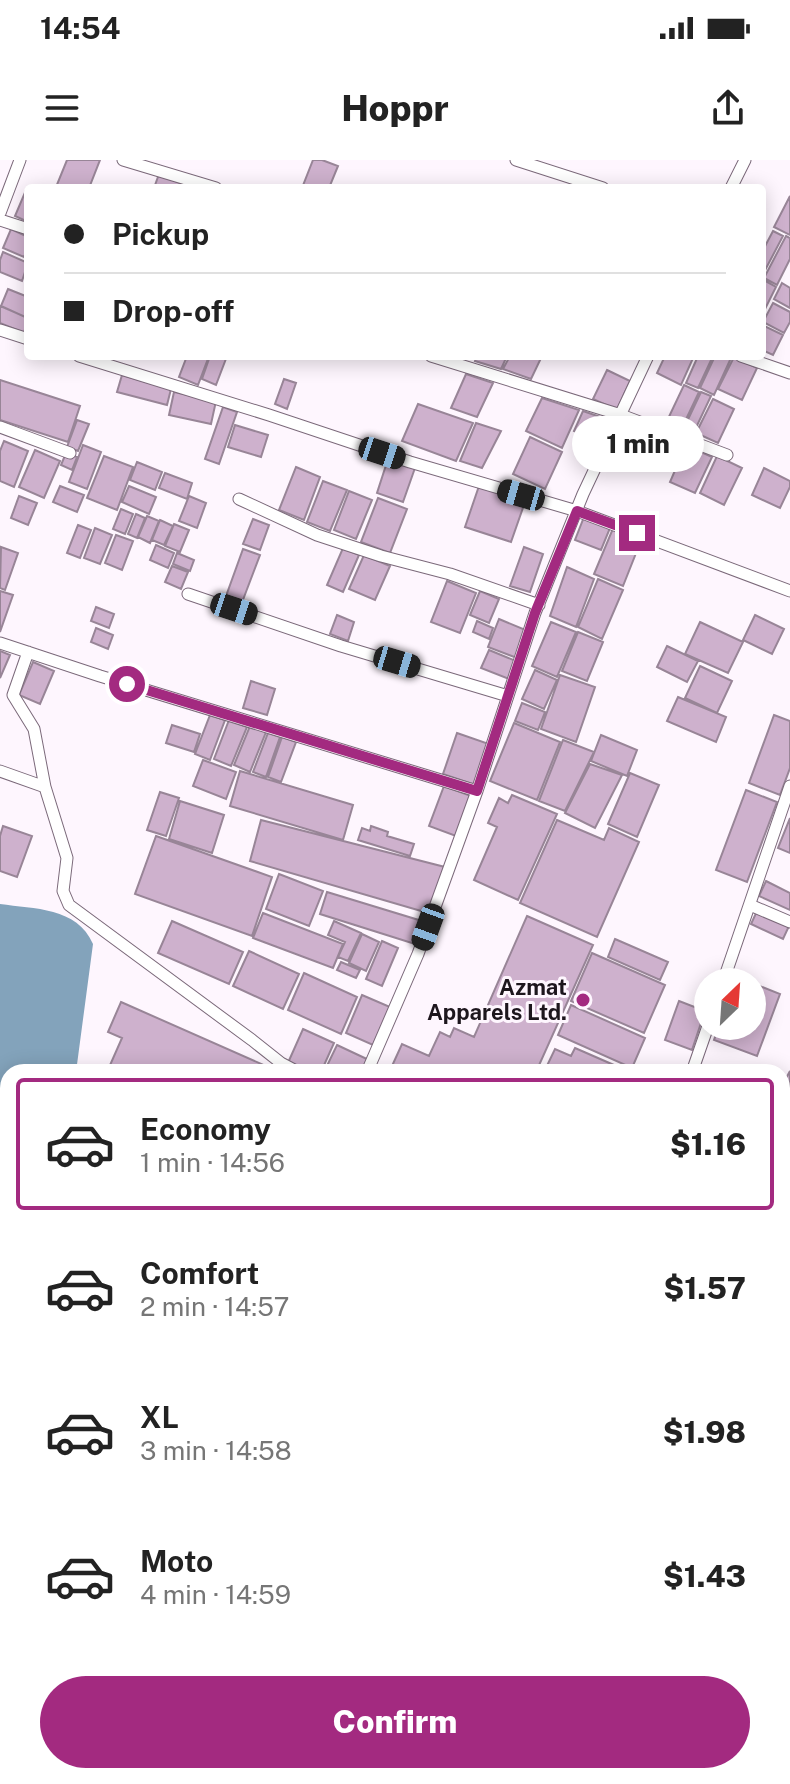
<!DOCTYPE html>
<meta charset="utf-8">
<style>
body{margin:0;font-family:"Public Sans",sans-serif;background:#f2f2f2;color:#222;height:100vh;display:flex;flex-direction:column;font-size:30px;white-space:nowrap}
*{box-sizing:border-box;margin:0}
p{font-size:26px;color:#767676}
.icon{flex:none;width:44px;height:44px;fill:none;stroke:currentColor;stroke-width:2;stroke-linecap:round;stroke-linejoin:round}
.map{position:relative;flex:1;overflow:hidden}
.details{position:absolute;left:0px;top:904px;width:790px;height:720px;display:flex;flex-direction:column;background:#fff;border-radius:24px 24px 0 0;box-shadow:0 4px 20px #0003}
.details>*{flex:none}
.hud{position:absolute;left:24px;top:24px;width:742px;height:176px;border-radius:8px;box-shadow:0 4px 20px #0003;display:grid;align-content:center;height:176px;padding:0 40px;background:#fff}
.needle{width:52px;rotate:25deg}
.buttons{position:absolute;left:694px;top:808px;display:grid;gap:16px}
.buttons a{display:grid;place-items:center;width:72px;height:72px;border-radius:50%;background:#fff;box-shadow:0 4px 20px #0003;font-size:40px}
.end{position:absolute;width:36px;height:36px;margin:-18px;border:10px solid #a32a80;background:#fff;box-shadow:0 0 0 4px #fff}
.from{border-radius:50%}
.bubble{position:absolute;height:56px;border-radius:28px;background:#fff;box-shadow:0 4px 20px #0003;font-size:26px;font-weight:800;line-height:56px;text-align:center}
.car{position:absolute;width:24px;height:48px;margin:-24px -12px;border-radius:10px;box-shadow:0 0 6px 2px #0007;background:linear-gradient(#222 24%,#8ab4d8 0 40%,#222 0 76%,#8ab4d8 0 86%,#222 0)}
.hud b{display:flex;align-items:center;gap:28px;height:76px;font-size:30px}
.hud b+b{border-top:2px solid #e0e0e0}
.hud i{width:20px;height:20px;background:#222}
ul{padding:14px 0 0;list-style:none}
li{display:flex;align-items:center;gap:24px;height:132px;margin:0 16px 12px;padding:0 24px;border:4px solid transparent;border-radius:8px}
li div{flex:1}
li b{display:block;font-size:30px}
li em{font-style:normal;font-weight:800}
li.current{border-color:#a32a80}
li>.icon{width:72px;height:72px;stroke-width:1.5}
.primary-button{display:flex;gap:16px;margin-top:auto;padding:16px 40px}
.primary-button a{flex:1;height:92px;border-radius:48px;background:#a32a80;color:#fff;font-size:32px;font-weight:800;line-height:92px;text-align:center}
.status{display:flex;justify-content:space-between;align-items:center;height:56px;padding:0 40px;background:#fff;direction:ltr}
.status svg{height:22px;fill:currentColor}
header{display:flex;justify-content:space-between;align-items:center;height:104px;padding:0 40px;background:#fff;font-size:36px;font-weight:800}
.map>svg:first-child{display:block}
</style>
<div class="status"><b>14:54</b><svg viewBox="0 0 49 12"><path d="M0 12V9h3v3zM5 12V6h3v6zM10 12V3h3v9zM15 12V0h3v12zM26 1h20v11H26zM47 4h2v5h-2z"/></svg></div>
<header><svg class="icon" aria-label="menu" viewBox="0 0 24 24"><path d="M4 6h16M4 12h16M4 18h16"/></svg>Hoppr<svg class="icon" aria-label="share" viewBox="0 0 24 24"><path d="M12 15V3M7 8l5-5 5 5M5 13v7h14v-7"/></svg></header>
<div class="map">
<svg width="790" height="1624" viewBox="0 0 790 1624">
<rect width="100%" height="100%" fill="#fef6fe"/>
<!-- water -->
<path fill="#83a3bb" d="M 0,744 C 34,749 77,747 93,784 L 76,912 L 8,912 L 8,994 L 0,993 Z"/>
<!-- building -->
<path fill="#ceb1cd" stroke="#988597" stroke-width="2" d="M 67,0 L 100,0 L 89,28 L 56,27 Z
M 313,0 L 322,0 L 338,6 L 329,28 L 302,28 Z
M 159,14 L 187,26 L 186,28 L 154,28 Z
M 26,30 L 28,31 L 28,62 L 15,56 Z
M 790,36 L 790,75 L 774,67 Z
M 11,69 L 28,77 L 28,89 L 24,97 L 3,88 Z
M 773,71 L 783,76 L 762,116 L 762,92 Z
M 786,76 L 790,78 L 790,99 L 777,125 L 764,118 Z
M 3,92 L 28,103 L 22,121 L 0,112 L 0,100 Z
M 762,119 L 776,127 L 762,155 Z
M 782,123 L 790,128 L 790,148 L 774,139 Z
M 8,129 L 28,137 L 28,150 L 25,157 L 1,146 Z
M 773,143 L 790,152 L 790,162 L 784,173 L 763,162 Z
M 0,146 L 28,158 L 24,173 L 0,163 Z
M 762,165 L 783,175 L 773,195 L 762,190 Z
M 187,196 L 209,196 L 198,225 L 179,217 Z
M 210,196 L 227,196 L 216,225 L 202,219 Z
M 477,196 L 507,196 L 501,209 L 475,201 Z
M 510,196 L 542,196 L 531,219 L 503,209 Z
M 665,196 L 694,196 L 681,225 L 657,213 Z
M 698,196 L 713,196 L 698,228 L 686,223 Z
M 715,196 L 731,198 L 714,235 L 700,228 Z
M 734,197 L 757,208 L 742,240 L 718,229 Z
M 607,210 L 630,221 L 617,250 L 593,239 Z
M 466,214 L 493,223 L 477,257 L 451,248 Z
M 122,215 L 171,229 L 167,245 L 117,232 Z
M 284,219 L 296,223 L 287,249 L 275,244 Z
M 0,220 L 80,246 L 68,282 L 0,260 Z
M 684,225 L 699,232 L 681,270 L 666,263 Z
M 174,232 L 216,241 L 211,264 L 169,255 Z
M 701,232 L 711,236 L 693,274 L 683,270 Z
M 542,238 L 579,250 L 562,288 L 526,271 Z
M 713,239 L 734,249 L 718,283 L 696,273 Z
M 418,244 L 473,263 L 456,301 L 402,281 Z
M 223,247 L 237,252 L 219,304 L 205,299 Z
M 583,251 L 612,261 L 601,284 L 574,271 Z
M 77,260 L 89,264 L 78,291 L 67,287 Z
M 476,263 L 501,271 L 482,308 L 460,301 Z
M 235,265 L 268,275 L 261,297 L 228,287 Z
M 530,277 L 562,292 L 545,329 L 513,314 Z
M 4,281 L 28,291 L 14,327 L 0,321 L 0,291 Z
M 83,285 L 101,292 L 87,329 L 69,322 Z
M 686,285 L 712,297 L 695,333 L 670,322 Z
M 35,290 L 60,301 L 44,338 L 19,327 Z
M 66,293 L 77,297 L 72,310 L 61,305 Z
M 104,296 L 133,307 L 117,350 L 87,338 Z
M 717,296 L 742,308 L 724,345 L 700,333 Z
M 388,299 L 415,308 L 403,342 L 377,333 Z
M 137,302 L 162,312 L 155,330 L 130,320 Z
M 296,307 L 320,317 L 304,360 L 279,350 Z
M 764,308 L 790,321 L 790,327 L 780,348 L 752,335 Z
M 165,313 L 192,323 L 187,339 L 159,328 Z
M 323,321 L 347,330 L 330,371 L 307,362 Z
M 60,326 L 84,335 L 77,352 L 53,342 Z
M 129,326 L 156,337 L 149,354 L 122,342 Z
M 479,326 L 525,342 L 511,382 L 465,367 Z
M 349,331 L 372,340 L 356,379 L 334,370 Z
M 19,336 L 37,343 L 28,365 L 11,358 Z
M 189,336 L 206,343 L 197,368 L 179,361 Z
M 378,338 L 407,349 L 390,393 L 361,382 Z
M 121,349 L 133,354 L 125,374 L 113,369 Z
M 136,354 L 145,358 L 137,378 L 128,374 Z
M 147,356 L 159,361 L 150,383 L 138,377 Z
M 584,357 L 610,368 L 601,390 L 575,380 Z
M 253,359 L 269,365 L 260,390 L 243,384 Z
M 160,360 L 173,366 L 164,385 L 152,380 Z
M 174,364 L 189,370 L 180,392 L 165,386 Z
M 78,365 L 91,370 L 80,398 L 67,393 Z
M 614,366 L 642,378 L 623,426 L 594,414 Z
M 95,368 L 112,375 L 100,404 L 84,398 Z
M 116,375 L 133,381 L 122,410 L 105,403 Z
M 156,385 L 174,393 L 168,408 L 150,400 Z
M 1,387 L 18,393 L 5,430 L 0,428 Z
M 524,387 L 543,394 L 530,432 L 510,426 Z
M 343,388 L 359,395 L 343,432 L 327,425 Z
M 243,389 L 260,395 L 241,445 L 225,439 Z
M 177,393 L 194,400 L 190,411 L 173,404 Z
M 364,395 L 390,406 L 375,440 L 349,429 Z
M 172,406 L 188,412 L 181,429 L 165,422 Z
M 567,407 L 594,419 L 576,467 L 550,456 Z
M 598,419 L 623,430 L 602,479 L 578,467 Z
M 447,421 L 476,433 L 460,473 L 431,462 Z
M 0,431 L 13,435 L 0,472 Z
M 480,431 L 499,439 L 489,463 L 470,455 Z
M 96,447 L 114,454 L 109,468 L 91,461 Z
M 337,455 L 354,462 L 348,481 L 330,474 Z
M 755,455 L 784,469 L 772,494 L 743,480 Z
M 499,459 L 528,471 L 517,498 L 488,487 Z
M 477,461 L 493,468 L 489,479 L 473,472 Z
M 551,462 L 576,472 L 557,517 L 532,506 Z
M 700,462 L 743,482 L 728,513 L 685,494 Z
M 96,468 L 113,475 L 108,489 L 91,482 Z
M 578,472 L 603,482 L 587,521 L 562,511 Z
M 667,486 L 698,501 L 687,522 L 657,507 Z
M 489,490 L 516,501 L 509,519 L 481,508 Z
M 0,491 L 10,495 L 0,518 Z
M 33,502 L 54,511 L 40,544 L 19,535 Z
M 700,506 L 732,521 L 717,553 L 685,538 Z
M 535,510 L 557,520 L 544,549 L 522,539 Z
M 560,515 L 595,527 L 576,582 L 541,569 Z
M 251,521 L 275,529 L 267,555 L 243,548 Z
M 678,537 L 726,557 L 716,582 L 667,561 Z
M 522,543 L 545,552 L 538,570 L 515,561 Z
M 210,555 L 225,560 L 210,600 L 195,594 Z
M 774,555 L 790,561 L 790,608 L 780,635 L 749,623 Z
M 229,560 L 247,567 L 231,606 L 214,599 Z
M 514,563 L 560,582 L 537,640 L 490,621 Z
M 172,565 L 200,574 L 194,592 L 166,583 Z
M 250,566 L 266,572 L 250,612 L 234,605 Z
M 268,573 L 280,577 L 266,617 L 253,612 Z
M 457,573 L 489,584 L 475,625 L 443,614 Z
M 601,575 L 637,590 L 627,616 L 591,601 Z
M 282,577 L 296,582 L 281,622 L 268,617 Z
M 563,580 L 594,592 L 565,651 L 539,641 Z
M 203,600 L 236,612 L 226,639 L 193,626 Z
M 590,604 L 622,615 L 595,668 L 565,653 Z
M 240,611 L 353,645 L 343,680 L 230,646 Z
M 630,613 L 659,625 L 637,677 L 608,664 Z
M 444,626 L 471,636 L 456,676 L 429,666 Z
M 746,630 L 777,642 L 747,722 L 716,710 Z
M 160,632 L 179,638 L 166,676 L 147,670 Z
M 512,635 L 557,654 L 518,740 L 474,720 L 497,667 L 488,663 L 499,638 L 508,643 Z
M 180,641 L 224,655 L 212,693 L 169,679 Z
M 790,658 L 790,693 L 778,688 Z
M 261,660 L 445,707 L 428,753 L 250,701 Z
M 557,660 L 604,680 L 609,668 L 639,682 L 597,777 L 520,743 Z
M 3,666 L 32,676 L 17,717 L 0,711 L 0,676 Z
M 371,666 L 388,672 L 387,676 L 414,684 L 410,696 L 358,680 L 362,668 L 370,671 Z
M 156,676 L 272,717 L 252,776 L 135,734 Z
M 279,714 L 323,731 L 309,766 L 266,749 Z
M 766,721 L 790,733 L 790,750 L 759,736 Z
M 327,732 L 422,761 L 415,784 L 320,754 Z
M 757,751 L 789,766 L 783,779 L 751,764 Z
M 263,753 L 343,784 L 333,808 L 253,778 Z
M 527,756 L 593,785 L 536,912 L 406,912 L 392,906 L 402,884 L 429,896 L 440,872 L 450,877 L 454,868 L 474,877 Z
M 172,761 L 243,792 L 229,824 L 158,793 Z
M 334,761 L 361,773 L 348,801 L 338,797 L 345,782 L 328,775 Z
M 362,774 L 379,782 L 366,811 L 349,803 Z
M 615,779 L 668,802 L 660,820 L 608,797 Z
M 382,781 L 398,788 L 382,826 L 366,819 Z
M 249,791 L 299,814 L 283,849 L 233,826 Z
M 592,793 L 665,825 L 644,873 L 571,841 Z
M 341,802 L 360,810 L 356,818 L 337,810 Z
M 304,813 L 357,837 L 341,874 L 288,850 Z
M 752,823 L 780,834 L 757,896 L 714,880 L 719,866 L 752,866 Z
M 362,835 L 390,847 L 373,885 L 346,873 Z
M 679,841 L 705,851 L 692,890 L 665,880 Z
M 121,842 L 275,910 L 274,912 L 107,912 L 122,878 L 108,872 Z
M 571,845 L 645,878 L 632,908 L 558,875 Z
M 303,869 L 334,883 L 321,912 L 303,912 L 287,905 Z
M 337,885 L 369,900 L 363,912 L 324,912 Z
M 575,888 L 630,912 L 544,912 L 555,889 L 571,896 Z
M 790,911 L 790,961 L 782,956 L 782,926 Z
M 783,965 L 790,968 L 790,989 L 782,985 Z
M 783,1054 L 790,1058 L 790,1101 L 782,1097 Z
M 782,1141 L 790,1144 L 782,1168 Z
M 0,1149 L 8,1151 L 8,1232 L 0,1230 Z
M 790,1160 L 790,1184 L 782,1182 Z
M 782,1201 L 790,1203 L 785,1219 L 782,1218 Z
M 789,1249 L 790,1250 L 790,1349 L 782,1345 L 782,1262 Z
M 789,1353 L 790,1354 L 790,1390 L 782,1386 L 782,1367 Z
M 0,1394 L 8,1398 L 8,1418 L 0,1414 Z
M 790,1410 L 790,1434 L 782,1431 L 782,1423 Z
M 782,1490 L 790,1493 L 790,1531 L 782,1549 Z
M 8,1576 L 8,1616 L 89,1616 L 85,1624 L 2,1624 Z
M 215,1616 L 219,1616 L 240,1623 L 212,1624 Z
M 322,1616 L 341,1616 L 338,1624 L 330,1624 L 320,1620 Z
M 445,1616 L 463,1616 L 460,1624 L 442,1624 Z
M 560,1616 L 593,1616 L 590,1624 L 580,1624 Z
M 602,1616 L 645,1616 L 643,1624 L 599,1624 Z"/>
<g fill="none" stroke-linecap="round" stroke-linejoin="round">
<defs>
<path id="minor" d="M 123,0 L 216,28
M 516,0 L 603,28
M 731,28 L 745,0
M 0,53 L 20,0
M 0,60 L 28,69
M 0,170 L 28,179
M 79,196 L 269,255 L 410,302 L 577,351 L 790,431
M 431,196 L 621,255 L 727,295
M 741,196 L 790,213
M 0,267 L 70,293
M 239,339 L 317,375 L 381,396 L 450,414 L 539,445
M 188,434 L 341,486 L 508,536
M 0,483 L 100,516 L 477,631
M 28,492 L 13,535 L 34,569 L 45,627 L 67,698 L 63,731 L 69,745 L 252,880 L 281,903 L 298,912
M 0,611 L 45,627
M 750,745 L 790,762
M 723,822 L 790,626
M 367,912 L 418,794 L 477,631 L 535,453 L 583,334 L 648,196
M 692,912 L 708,866
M 782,1252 L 790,1236
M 0,1318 L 8,1322
M 0,1442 L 8,1446
M 155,1616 L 174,1624
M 95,1624 L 97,1616
M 365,1624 L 367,1616"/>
<path id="secondary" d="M 0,1021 L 8,1022
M 782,1190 L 790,1192"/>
</defs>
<!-- minor casing -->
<use href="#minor" stroke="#7b697a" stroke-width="13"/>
<!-- secondary casing -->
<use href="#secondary" stroke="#7b697a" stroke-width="18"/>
<!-- minor -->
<use href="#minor" stroke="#fff" stroke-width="11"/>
<!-- secondary -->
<use href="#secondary" stroke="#fff" stroke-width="16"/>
</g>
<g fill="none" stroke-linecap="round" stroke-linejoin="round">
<!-- route -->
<path stroke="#a32a80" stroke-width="10" d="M 127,524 L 477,631 L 535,453 L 577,351 L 637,373"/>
</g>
<!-- markers -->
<circle fill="#a32a80" stroke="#fef6fe" stroke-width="3" cx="583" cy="840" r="8"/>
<g text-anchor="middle" stroke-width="6" stroke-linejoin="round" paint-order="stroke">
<!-- poi labels -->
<g font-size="22" font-weight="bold" fill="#1d161d" stroke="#fef6fe" text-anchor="end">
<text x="567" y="835">Azmat<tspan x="567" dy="25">Apparels Ltd.</tspan></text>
</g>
</g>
</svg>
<div class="buttons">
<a><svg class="needle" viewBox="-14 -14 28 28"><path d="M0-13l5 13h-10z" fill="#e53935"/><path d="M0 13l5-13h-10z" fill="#767676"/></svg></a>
</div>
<i class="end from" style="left:127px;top:524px"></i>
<i class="end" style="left:637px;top:373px"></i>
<div class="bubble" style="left:572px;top:256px;width:132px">1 min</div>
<i class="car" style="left:382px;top:293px;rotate:108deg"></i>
<i class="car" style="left:521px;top:335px;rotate:286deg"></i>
<i class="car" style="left:234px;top:449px;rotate:108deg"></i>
<i class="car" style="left:397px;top:502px;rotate:107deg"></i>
<i class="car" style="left:428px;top:767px;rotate:200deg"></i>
<div class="hud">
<b><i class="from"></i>Pickup</b>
<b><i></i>Drop-off</b>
</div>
<section class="details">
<ul>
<li class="current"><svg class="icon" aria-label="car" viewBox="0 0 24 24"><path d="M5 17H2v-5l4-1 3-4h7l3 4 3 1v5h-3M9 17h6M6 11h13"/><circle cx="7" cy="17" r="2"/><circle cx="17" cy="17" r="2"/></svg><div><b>Economy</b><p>1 min · 14:56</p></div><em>$1.16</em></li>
<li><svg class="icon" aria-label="car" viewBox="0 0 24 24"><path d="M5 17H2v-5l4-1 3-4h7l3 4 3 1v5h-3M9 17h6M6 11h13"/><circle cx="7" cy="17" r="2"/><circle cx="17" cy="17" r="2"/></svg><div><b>Comfort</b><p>2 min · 14:57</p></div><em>$1.57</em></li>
<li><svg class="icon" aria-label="car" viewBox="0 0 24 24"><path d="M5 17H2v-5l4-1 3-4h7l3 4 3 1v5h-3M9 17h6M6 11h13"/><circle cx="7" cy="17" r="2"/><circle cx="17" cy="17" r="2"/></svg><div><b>XL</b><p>3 min · 14:58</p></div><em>$1.98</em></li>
<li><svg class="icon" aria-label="car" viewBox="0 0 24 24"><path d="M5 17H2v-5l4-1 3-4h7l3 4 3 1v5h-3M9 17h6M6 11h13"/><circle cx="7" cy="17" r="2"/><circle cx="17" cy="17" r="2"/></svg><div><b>Moto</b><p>4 min · 14:59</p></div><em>$1.43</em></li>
</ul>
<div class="primary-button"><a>Confirm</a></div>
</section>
</div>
